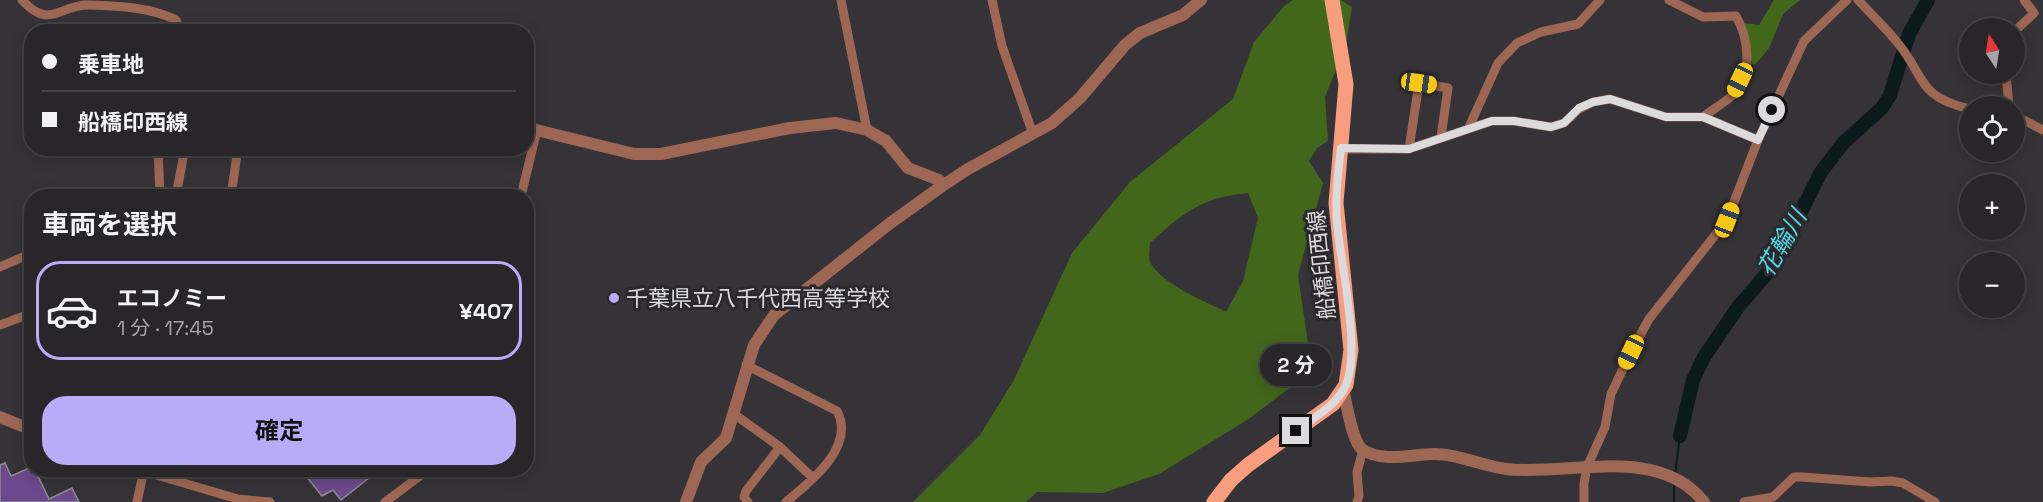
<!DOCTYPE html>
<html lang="ja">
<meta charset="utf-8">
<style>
body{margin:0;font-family:"Space Grotesk","Noto Sans JP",sans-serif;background:#343235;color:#f1f3f6;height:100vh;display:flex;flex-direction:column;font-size:22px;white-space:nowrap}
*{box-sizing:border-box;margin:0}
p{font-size:20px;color:#a5a5a8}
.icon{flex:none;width:33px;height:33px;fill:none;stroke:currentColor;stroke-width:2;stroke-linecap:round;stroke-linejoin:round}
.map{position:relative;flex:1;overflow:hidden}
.drawer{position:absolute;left:24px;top:189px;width:510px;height:288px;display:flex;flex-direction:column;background:#282629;border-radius:24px;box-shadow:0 3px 15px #0003,0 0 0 2px #444346}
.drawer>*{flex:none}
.banner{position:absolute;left:24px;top:24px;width:510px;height:132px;border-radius:24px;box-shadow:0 3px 15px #0003,0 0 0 2px #444346;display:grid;align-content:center;height:132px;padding:0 18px;background:#282629}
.needle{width:39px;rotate:348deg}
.fabs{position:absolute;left:1959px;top:18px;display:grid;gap:12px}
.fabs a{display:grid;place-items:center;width:66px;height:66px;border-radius:50%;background:#282629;box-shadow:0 3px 15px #0003,0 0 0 2px #444346;font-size:30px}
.end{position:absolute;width:27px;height:27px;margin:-14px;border:8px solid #dbdadd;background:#111;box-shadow:0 0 0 3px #111}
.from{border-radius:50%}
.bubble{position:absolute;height:42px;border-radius:21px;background:#282629;box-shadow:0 3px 15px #0003,0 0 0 2px #444346;font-size:20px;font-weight:700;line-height:42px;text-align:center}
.car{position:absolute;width:18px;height:36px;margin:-18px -9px;border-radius:8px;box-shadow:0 0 4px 2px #0007;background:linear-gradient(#f5c518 24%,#345 0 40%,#f5c518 0 76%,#345 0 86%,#f5c518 0)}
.banner b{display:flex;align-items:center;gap:21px;height:57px;font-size:22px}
.banner b+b{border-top:2px solid #444346}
.banner i{width:15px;height:15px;background:#f1f3f6}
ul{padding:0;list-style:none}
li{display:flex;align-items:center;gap:18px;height:99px;margin:0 12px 9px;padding:0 6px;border:3px solid transparent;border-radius:24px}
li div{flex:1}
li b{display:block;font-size:22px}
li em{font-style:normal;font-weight:700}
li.on{border-color:#b8abf7}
li>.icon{width:54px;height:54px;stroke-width:1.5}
h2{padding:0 18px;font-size:27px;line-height:72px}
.action{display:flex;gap:12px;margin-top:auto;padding:12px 18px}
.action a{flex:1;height:69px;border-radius:24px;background:#b8abf7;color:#111;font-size:24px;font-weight:700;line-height:69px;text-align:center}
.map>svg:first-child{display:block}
</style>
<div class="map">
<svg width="2043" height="502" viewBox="0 0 2043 502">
<rect width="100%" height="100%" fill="#353337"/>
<!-- forest -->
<path fill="#42671b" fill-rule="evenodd" d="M 1293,0 L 1341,0 L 1352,7 L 1346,45 L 1325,97 L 1328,141 L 1317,148 L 1309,161 L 1323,183 L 1298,275 L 1312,371 L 1247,420 L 1159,474 L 1103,493 L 1037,492 L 1026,502 L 913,502 L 980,435 L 1014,380 L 1072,253 L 1130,182 L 1233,99 L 1254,42 L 1284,6 ZM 1248,193 L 1258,218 L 1243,281 L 1226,312 C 1205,301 1161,284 1150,262 C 1148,256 1150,249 1150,243 C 1184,212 1201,198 1248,193 Z
M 1774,0 L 1800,0 L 1783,14 L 1769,48 L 1755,65 L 1745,61 L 1740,31 L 1745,23 L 1759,25 Z"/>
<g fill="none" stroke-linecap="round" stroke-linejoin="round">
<!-- stream -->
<path stroke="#0a1a1d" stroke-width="2" d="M 1675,475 L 1680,436
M 1674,502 L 1674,484"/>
<!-- river -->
<path stroke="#0a1a1d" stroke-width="14" d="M 1680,436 L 1693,380 L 1704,357 L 1738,307 L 1775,264 L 1821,172 L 1843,143 L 1882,108 L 1890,95 L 1909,34 L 1928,0"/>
</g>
<!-- building -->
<path fill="#6c498c" stroke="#908d92" stroke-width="1.5" d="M 5,463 L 11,476 L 32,467 L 32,470 L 35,470 L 49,499 L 72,488 L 79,502 L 0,502 L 0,465 Z
M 301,470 L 379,470 L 341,500 L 333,490 L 322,496 Z"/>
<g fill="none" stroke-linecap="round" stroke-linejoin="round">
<!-- minor -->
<path stroke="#9e6753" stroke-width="9" d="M 22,0 C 50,31 60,4 89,5 C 118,6 150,7 176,20 L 181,32
M 841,0 L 867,130
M 992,0 L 1002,46 L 1033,134
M 1669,0 L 1703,17 L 1736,16 C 1749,39 1753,74 1733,95 C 1724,103 1712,110 1703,117
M 1858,0 C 1871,14 1885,27 1897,42 C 1926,77 1917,97 1970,109
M 2014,32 L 2034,13 L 2024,0
M 2006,74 L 2009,106
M 2014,115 L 2043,130
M 1469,127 L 1498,63 L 1517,43 L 1541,32 L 1578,24 L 1600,0
M 158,148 L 160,196
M 1341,149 L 1409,149 L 1492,121 L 1514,121 L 1551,127 L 1564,123 L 1579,109 L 1593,102 L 1610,99 L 1666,117 L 1703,117 L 1758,140
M 1409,149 L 1419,83 L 1448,88 L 1441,137
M 176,196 L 185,148
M 231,196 L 238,148
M 521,196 L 537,130
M 0,267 L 32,253
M 0,325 L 32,313
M 746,365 L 837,411 C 856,447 810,482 786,502
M 734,414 L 780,447
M 143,471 L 238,499 L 270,502
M 137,502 L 144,470
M 385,502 L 428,470
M 748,502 L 744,497 L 746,491 L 780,447 L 813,478
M 1357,502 L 1359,496 L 1357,472 L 1363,450
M 1584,502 L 1584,484 L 1587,467 L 1605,427 L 1611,394 L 1631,352 L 1649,319 L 1727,220 L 1758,140 L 1804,41 L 1847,0
M 1744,502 L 1773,497 L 1794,477 L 1802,477 L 1870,482 L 1892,481 L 1903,483 L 1935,502"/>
<!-- tertiary -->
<path stroke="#9e6753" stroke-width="12" d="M 532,129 L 634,154 L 661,154 L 790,128 L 836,123 L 867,130 L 886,141 L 908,168 L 939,180 L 942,186
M 1343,390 C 1347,404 1352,443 1363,450 C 1384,463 1412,454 1435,454 C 1459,454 1481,466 1506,469 C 1569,476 1658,444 1704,502
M 0,417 L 32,430
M 140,470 L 143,471
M 686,502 L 701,462 L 726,438 L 754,345 L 774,315 L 889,224 L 942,186 L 968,169 L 1052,123 L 1080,98 L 1125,45 L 1140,33 L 1183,15 L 1201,0"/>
<!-- primary -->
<path stroke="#f89e7e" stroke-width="15" d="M 1214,502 L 1231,480 L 1248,465 L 1333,404 L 1346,385 L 1351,350 L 1336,203 L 1346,84 L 1332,0"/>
</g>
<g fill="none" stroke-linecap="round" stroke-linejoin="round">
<!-- route -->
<path stroke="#dbdadd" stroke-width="8" d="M 1296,431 C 1312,419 1334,407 1344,389 C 1363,356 1340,262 1337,222 C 1335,197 1338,173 1341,148 L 1409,149 L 1492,121 L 1514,121 L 1551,127 L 1564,123 L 1579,108 L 1593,102 L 1610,99 L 1666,117 L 1703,117 L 1758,140 L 1772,110"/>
</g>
<!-- markers -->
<circle fill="#b8abf7" stroke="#2b292d" stroke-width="2" cx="614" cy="298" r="6"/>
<g text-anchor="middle" stroke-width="6" stroke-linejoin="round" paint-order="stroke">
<!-- street labels -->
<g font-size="22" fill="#dbdadd" stroke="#2b292d">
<text transform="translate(1321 265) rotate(-96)" y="8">船橋印西線</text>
</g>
<!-- poi labels -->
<g font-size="22" fill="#dbdadd" stroke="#2b292d" text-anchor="start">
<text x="626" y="306">千葉県立八千代西高等学校</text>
</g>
<!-- water labels -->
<g font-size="24" font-style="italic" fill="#54d5e4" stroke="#2b292d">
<text transform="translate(1782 243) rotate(-60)" y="8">花輪川</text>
</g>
</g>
</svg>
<div class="fabs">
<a><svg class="needle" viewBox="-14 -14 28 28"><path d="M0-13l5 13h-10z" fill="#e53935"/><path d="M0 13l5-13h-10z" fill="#a5a5a8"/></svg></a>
<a><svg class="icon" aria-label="locate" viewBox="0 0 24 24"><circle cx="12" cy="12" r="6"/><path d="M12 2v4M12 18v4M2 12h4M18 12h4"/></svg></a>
<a>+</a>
<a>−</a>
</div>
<i class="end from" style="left:1772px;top:110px"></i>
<i class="end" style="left:1296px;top:431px"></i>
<div class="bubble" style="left:1260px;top:344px;width:72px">2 分</div>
<i class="car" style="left:1740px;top:80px;rotate:205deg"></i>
<i class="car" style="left:1419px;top:83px;rotate:98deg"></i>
<i class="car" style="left:1727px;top:220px;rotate:21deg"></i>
<i class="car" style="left:1631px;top:352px;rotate:205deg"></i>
<div class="banner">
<b><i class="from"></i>乗車地</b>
<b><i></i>船橋印西線</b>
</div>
<section class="drawer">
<h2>車両を選択</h2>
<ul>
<li class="on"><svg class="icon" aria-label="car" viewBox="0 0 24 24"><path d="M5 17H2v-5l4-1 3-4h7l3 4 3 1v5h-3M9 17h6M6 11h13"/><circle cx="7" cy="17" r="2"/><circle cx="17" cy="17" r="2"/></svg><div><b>エコノミー</b><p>1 分 · 17:45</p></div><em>¥407</em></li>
</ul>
<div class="action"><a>確定</a></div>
</section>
</div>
